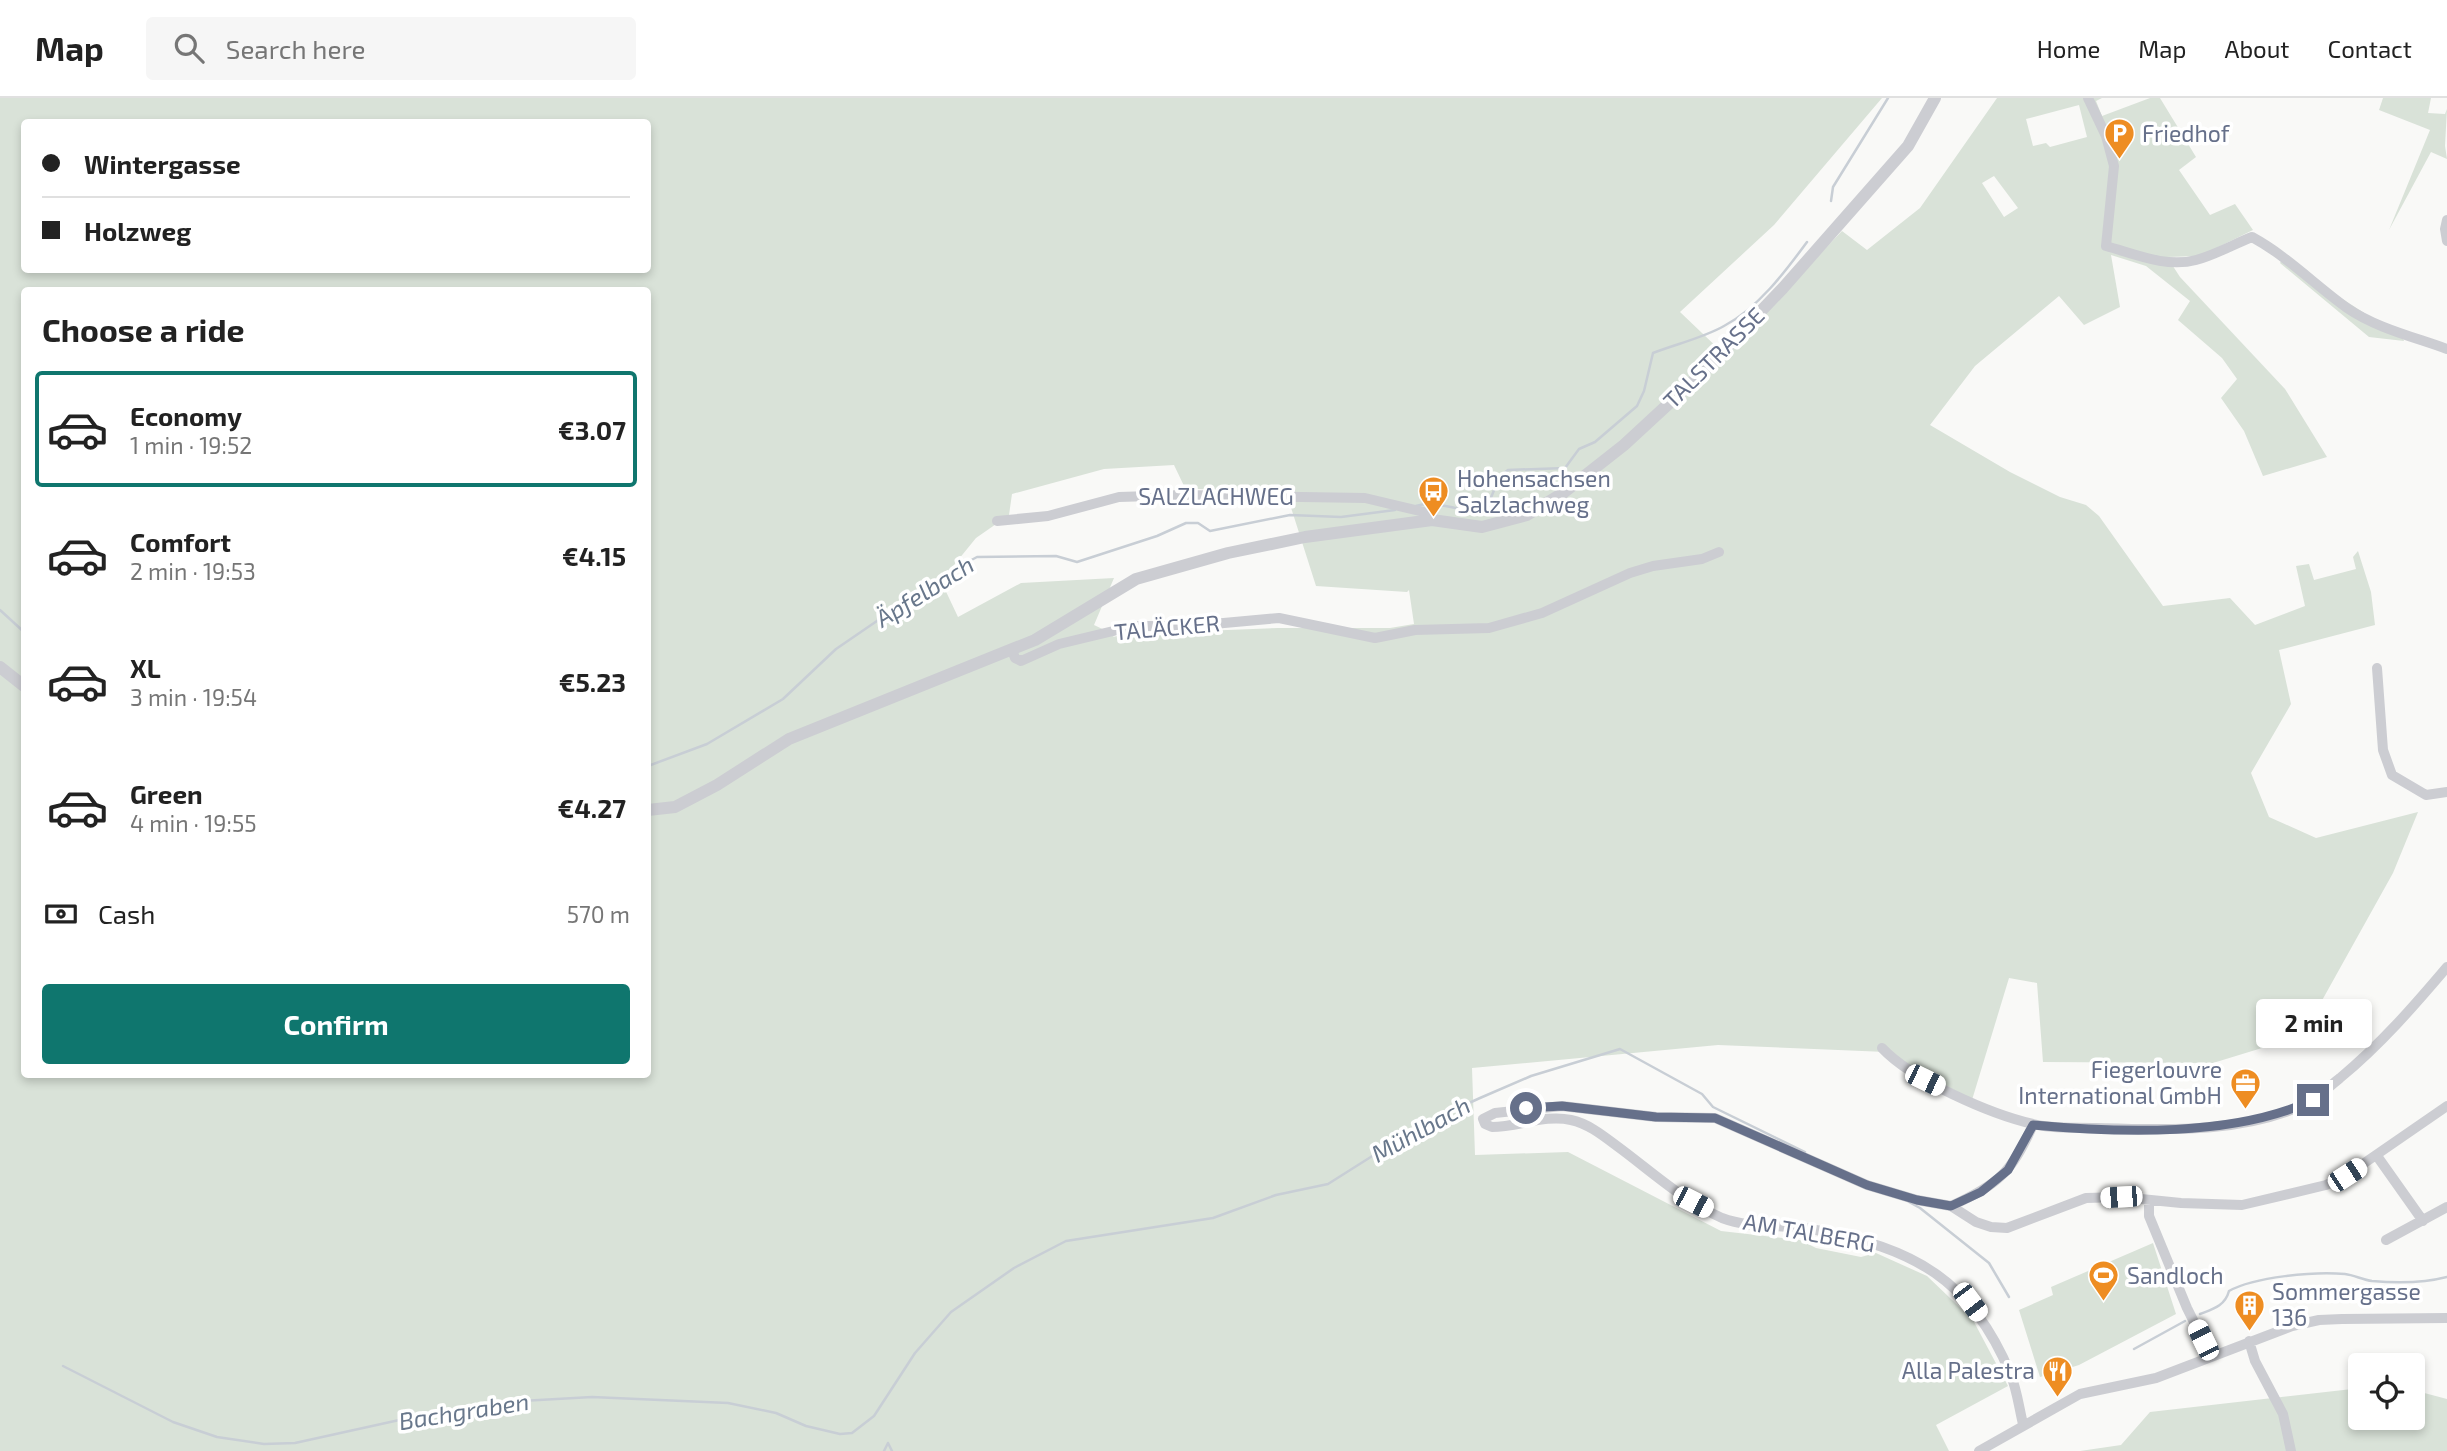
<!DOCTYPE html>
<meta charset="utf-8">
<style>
body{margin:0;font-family:"Exo 2",sans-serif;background:#f6f6f6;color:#222;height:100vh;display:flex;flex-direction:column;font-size:26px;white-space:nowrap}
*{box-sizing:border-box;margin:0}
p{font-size:23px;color:#767676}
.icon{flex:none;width:38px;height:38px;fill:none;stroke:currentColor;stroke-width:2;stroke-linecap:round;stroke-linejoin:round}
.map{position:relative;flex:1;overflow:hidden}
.sheet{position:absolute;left:21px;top:189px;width:630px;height:791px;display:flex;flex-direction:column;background:#fff;border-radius:7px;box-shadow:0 4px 10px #0003}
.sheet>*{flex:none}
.top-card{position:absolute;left:21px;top:21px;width:630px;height:154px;border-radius:7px;box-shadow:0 4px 10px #0003;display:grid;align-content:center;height:154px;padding:0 21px;background:#fff}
.fabs{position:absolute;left:2348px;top:1255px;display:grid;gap:14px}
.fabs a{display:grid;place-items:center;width:77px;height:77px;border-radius:7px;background:#fff;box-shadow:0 4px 10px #0003;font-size:35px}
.end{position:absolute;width:32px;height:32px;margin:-16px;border:9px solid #66708a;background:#fff;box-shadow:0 0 0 4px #fff}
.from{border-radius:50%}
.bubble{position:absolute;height:49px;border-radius:7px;background:#fff;box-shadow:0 4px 10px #0003;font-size:23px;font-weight:700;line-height:49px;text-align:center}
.car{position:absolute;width:21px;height:42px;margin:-21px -10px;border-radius:9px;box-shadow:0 0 5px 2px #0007;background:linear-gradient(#fff 24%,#345 0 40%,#fff 0 76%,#345 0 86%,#fff 0)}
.top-card b{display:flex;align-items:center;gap:24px;height:66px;font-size:26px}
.top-card b+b{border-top:2px solid #e0e0e0}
.top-card i{width:18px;height:18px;background:#222}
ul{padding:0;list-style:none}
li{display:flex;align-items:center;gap:21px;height:116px;margin:0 14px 10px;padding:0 7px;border:4px solid transparent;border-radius:7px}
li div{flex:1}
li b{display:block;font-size:26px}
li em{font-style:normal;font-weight:700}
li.current{border-color:#0f766e}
li>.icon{width:63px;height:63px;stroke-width:1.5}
h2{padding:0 21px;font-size:32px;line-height:84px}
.pay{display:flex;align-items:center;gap:18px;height:77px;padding:0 21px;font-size:26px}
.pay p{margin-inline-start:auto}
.button{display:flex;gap:14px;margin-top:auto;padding:14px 21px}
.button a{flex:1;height:80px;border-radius:7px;background:#0f766e;color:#fff;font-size:28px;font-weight:700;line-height:80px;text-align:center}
header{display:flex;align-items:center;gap:42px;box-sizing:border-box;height:98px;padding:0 35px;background:#fff;border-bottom:2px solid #e0e0e0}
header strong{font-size:33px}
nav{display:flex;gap:38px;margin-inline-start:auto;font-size:24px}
.search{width:490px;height:63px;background:#f6f6f6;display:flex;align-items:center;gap:18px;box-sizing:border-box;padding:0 24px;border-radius:7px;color:#767676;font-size:26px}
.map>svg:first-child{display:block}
</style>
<header>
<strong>Map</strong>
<div class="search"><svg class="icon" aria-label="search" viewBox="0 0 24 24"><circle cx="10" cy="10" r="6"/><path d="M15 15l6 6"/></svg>Search here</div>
<nav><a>Home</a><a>Map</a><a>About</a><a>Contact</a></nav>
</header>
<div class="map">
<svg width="2447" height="1353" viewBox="0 0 2447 1353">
<rect width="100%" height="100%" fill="#f9f9f7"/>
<!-- green -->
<path fill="#d9e2d8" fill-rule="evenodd" d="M 0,0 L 1882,0 L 1774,127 L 1680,214 L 1724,256 L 1842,133 L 1867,152 L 1920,110 L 1997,0 L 2102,0 L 2096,3 L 2102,18 L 2150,0 L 2160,0 L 2196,59 L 2179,72 L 2210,117 L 2235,106 L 2253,132 L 2200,158 L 2167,159 L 2180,179 L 2285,291 L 2327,359 L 2263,378 L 2244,333 L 2221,300 L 2237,281 L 2222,260 L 2178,222 L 2190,203 L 2146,168 L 2111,157 L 2120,209 L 2084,227 L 2059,198 L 1975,268 L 1930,327 L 2010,374 L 2060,399 L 2086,407 L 2099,418 L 2163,508 L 2230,500 L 2255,527 L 2305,508 L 2296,468 L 2309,466 L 2314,482 L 2356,471 L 2353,459 L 2358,453 L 2371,494 L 2375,527 L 2279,552 L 2291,606 L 2251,675 L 2269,719 L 2316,740 L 2418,714 L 2393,775 L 2315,915 L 2275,946 L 2213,965 L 2043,964 L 2037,885 L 2009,880 L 1972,1002 L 1886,954 L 1718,947 L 1472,970 L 1475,1057 L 1568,1054 L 1721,1133 L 1800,1142 L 1816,1150 L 1861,1159 L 1876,1155 L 1927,1178 L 1973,1222 L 2008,1288 L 1936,1327 L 1949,1353 L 0,1353 ZM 2079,7 L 2087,39 L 2050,49 L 2046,45 L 2033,48 L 2026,21 ZM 24,24 L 648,24 L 648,172 L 24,172 ZM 1994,78 L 2018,110 L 2004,119 L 1982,85 ZM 24,192 L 648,192 L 648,976 L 24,976 ZM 1174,367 L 1185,390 L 1287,397 L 1316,488 L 1407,494 L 1409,492 L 1414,526 L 1390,530 L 1278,530 L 1125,536 L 1113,539 L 1115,537 L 1094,527 L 1114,480 L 1021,485 L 958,519 L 941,483 L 976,440 L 1009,417 L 1012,396 L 1104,371 Z
M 2383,0 L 2431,0 L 2428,15 L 2445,16 L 2447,11 L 2445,48 L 2447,61 L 2431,54 L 2389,132 L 2430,32 L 2379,12 Z
M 2282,162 L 2403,240 L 2404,243 L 2369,239 L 2280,165 Z
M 2153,1145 L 2176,1216 L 2079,1267 L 2040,1279 L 2019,1212 L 2053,1197 L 2051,1189 Z
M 2361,1290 L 2361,1320 L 2413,1320 L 2413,1292 L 2447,1301 L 2447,1353 L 2080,1353 L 2121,1347 L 2150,1314 Z"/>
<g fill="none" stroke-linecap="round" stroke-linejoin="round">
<!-- stream -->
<path stroke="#c8ced5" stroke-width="2.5" d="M 1831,103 L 1833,89 L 1888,0
M 1416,408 C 1440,400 1464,419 1487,409 L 1500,378 L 1508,372 L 1565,370 L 1579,351 L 1595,344 L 1637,308 L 1644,293 L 1653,255 C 1676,246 1703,240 1724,228 C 1758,210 1785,174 1807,144
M 0,512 L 24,534
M 648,668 L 707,646 L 783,601 L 836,551 L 947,475 L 977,459 L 1056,458 L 1077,464 L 1157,438 L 1186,425 L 1198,425 L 1210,433 L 1290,417 L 1341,419 L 1395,412
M 1909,1104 L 1920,1110 L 1989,1165 L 2009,1199
M 2200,1216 C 2213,1211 2225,1208 2229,1193 C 2254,1179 2315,1173 2345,1176 C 2354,1177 2363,1182 2372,1183 C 2395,1185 2424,1185 2447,1179
M 2134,1251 L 2185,1223
M 63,1268 L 173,1324 L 217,1339 L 264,1346 L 295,1345 L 422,1317 L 503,1304 L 592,1299 L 728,1305 L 776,1315 L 806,1328 L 840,1336 L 852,1335 L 874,1318 L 915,1255 L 951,1214 L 1014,1170 L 1066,1143 L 1213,1120 L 1276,1097 L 1328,1086 L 1423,1026 L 1480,1000 L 1531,978 L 1620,951 L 1702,996 L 1713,1009 L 1805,1054
M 888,1345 L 892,1353
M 884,1353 L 888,1345"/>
<!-- minor -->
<path stroke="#cccdd2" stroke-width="10" d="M 2088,0 L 2106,38 L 2114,68 L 2106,148 C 2135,156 2166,170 2196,162 C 2215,157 2234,146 2252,139 C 2287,158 2315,187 2347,210 C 2376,230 2414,239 2447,251
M 2447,122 L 2445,131 L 2447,143
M 997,423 L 1048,418 L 1119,399 L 1183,397 L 1365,400 L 1424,414 L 1432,422
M 1012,552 L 1015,560 L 1021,563 L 1059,546 L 1134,528 L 1191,528 L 1279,520 L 1375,540 L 1415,532 L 1489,530 L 1542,515 L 1630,475 L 1653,468 L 1702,461 L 1719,454
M 2377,570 L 2383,652 L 2392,677 L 2426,697 L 2447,694
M 1882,950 C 1912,982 1990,1016 2033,1026 C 2053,1031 2076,1029 2096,1030 C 2165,1032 2248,1036 2311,1003 C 2321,997 2331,987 2340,980 C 2380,947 2414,908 2447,869
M 2377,1058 L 2423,1123
M 2149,1102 L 2149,1118 L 2187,1210 L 2211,1258
M 1951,1108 C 1999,1086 2011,1075 2033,1027
M 2386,1142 L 2447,1109
M 2249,1243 L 2255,1263 L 2283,1316 L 2291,1353
M 2023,1326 C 2019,1310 2017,1291 2010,1275 C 1971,1181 1913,1150 1816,1132 C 1786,1126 1751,1131 1722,1120 C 1685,1104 1653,1075 1621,1051 C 1606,1040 1590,1026 1571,1022 C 1545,1016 1518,1029 1492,1029 L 1485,1026 L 1483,1021 L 1495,1015 L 1562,1008 L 1656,1019 L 1715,1020 L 1867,1087 L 1917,1102 L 1951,1108 L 1976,1124 L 1991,1129 L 2007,1130 L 2086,1100 L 2121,1099 L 2181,1105 L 2242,1107 L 2326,1087 L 2347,1077 L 2447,1008
M 1979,1353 L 2080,1296 L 2156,1280 L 2292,1228 L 2319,1222 L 2342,1221 L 2447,1220"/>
<!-- tertiary -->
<path stroke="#cccdd2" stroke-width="12" d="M 0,569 L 24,588
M 648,712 L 675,709 L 717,687 L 789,641 L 1035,542 L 1136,481 L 1228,455 L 1305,439 L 1432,422 L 1482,429 L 1527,417 L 1563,395 L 1624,347 L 1703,274 L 1783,190 L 1908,48 L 1935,0"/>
</g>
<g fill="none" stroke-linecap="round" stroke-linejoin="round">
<!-- route -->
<path stroke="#66708a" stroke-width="9" d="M 1526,1010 L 1562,1008 L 1656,1019 L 1715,1020 L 1867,1087 L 1917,1102 L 1951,1108 L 1981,1094 L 2008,1072 L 2033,1027 C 2120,1035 2234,1039 2313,1002"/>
</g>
<!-- icons -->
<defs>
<symbol id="parking-pin" viewBox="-11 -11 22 30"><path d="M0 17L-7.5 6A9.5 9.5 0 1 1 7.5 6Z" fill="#ee8d22" stroke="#fff"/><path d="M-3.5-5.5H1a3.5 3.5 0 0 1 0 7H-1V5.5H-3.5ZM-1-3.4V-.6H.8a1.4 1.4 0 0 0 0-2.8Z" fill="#fff"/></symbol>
<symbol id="bus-pin" viewBox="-11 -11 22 30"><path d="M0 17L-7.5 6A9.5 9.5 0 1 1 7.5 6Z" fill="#ee8d22" stroke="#fff"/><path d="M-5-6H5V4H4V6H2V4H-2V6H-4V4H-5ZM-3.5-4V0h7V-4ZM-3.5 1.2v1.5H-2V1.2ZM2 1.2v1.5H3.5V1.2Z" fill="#fff"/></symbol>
<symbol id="office-pin" viewBox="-11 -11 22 30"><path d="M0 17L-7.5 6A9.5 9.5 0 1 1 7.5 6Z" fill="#ee8d22" stroke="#fff"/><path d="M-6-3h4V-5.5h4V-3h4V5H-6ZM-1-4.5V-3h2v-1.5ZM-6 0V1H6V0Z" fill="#fff"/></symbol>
<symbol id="stadium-pin" viewBox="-11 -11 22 30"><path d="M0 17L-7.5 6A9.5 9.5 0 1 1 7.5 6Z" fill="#ee8d22" stroke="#fff"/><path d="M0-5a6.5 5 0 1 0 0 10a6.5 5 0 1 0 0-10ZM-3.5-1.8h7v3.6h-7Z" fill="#fff"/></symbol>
<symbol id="building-pin" viewBox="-11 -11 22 30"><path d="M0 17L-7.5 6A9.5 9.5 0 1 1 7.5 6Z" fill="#ee8d22" stroke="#fff"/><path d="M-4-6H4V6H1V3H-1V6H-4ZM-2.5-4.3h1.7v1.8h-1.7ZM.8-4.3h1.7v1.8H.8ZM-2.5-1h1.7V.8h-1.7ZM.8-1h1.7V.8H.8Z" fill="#fff"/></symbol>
<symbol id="restaurant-pin" viewBox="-11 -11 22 30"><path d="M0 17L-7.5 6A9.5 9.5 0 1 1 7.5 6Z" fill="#ee8d22" stroke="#fff"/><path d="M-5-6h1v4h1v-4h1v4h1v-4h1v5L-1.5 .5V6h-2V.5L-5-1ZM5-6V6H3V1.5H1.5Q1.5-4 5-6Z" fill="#fff"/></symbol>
</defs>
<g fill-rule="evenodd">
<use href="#parking-pin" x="2102" y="18" width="35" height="47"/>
<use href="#bus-pin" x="1416" y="376" width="35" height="47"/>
<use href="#office-pin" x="2228" y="968" width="35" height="47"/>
<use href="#stadium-pin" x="2086" y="1160" width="35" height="47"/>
<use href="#building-pin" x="2232" y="1190" width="35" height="47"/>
<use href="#restaurant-pin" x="2040" y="1256" width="35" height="47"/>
</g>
<g text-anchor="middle" stroke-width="7" stroke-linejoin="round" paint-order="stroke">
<!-- poi labels -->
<g font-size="23" fill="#66708a" stroke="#fff" text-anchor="start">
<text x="2142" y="44">Friedhof</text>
<text x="1457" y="389">Hohensachsen<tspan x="1457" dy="26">Salzlachweg</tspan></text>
<text x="2222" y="980" text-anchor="end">Fiegerlouvre<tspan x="2222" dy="26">International GmbH</tspan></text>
<text x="2127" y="1186">Sandloch</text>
<text x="2272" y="1202">Sommergasse<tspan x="2272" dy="26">136</tspan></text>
<text x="2035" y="1281" text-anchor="end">Alla Palestra</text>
</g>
<!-- street labels -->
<g font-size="23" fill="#66708a" stroke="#fff">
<text transform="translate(1714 260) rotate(-45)" y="8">TALSTRASSE</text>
<text x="1216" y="407">SALZLACHWEG</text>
<text transform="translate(1167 530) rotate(-5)" y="8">TALÄCKER</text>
<text transform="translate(1809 1135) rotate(10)" y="8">AM TALBERG</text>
</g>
<!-- water labels -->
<g font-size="24" font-style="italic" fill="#68778b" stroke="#fff">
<text transform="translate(925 494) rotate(-32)" y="8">Äpfelbach</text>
<text transform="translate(1421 1032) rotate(-29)" y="8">Mühlbach</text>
<text transform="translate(464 1314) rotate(-9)" y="8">Bachgraben</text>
</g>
</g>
</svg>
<div class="fabs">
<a><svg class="icon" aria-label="locate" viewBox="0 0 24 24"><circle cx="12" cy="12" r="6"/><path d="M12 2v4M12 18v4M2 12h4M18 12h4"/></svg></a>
</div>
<i class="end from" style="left:1526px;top:1010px"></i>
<i class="end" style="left:2313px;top:1002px"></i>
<div class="bubble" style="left:2256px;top:901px;width:116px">2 min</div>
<i class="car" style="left:1925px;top:982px;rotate:116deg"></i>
<i class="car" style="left:2347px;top:1077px;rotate:57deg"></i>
<i class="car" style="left:2121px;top:1099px;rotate:267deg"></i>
<i class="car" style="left:1693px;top:1104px;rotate:117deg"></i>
<i class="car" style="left:1970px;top:1204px;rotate:143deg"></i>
<i class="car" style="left:2203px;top:1242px;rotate:334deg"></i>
<div class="top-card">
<b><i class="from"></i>Wintergasse</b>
<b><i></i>Holzweg</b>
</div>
<section class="sheet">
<h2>Choose a ride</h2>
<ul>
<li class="current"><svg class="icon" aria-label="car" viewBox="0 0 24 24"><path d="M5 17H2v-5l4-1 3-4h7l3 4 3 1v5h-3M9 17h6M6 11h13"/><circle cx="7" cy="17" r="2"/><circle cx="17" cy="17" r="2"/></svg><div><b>Economy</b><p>1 min · 19:52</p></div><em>€3.07</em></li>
<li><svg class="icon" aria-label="car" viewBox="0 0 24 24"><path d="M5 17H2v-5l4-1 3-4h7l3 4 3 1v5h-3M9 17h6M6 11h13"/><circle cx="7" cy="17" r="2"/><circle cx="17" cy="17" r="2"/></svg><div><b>Comfort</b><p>2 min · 19:53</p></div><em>€4.15</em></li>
<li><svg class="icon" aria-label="car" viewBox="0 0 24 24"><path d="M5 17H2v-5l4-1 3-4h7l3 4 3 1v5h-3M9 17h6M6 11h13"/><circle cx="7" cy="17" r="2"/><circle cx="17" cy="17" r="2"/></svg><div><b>XL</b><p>3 min · 19:54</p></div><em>€5.23</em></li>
<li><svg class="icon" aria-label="car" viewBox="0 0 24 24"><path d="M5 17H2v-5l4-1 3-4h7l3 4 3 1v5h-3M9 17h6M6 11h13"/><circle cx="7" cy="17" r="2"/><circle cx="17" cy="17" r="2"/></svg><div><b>Green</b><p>4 min · 19:55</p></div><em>€4.27</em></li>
</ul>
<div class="pay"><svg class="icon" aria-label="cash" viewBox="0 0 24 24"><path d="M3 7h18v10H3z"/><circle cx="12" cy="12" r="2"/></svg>Cash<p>570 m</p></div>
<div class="button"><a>Confirm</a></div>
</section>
</div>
